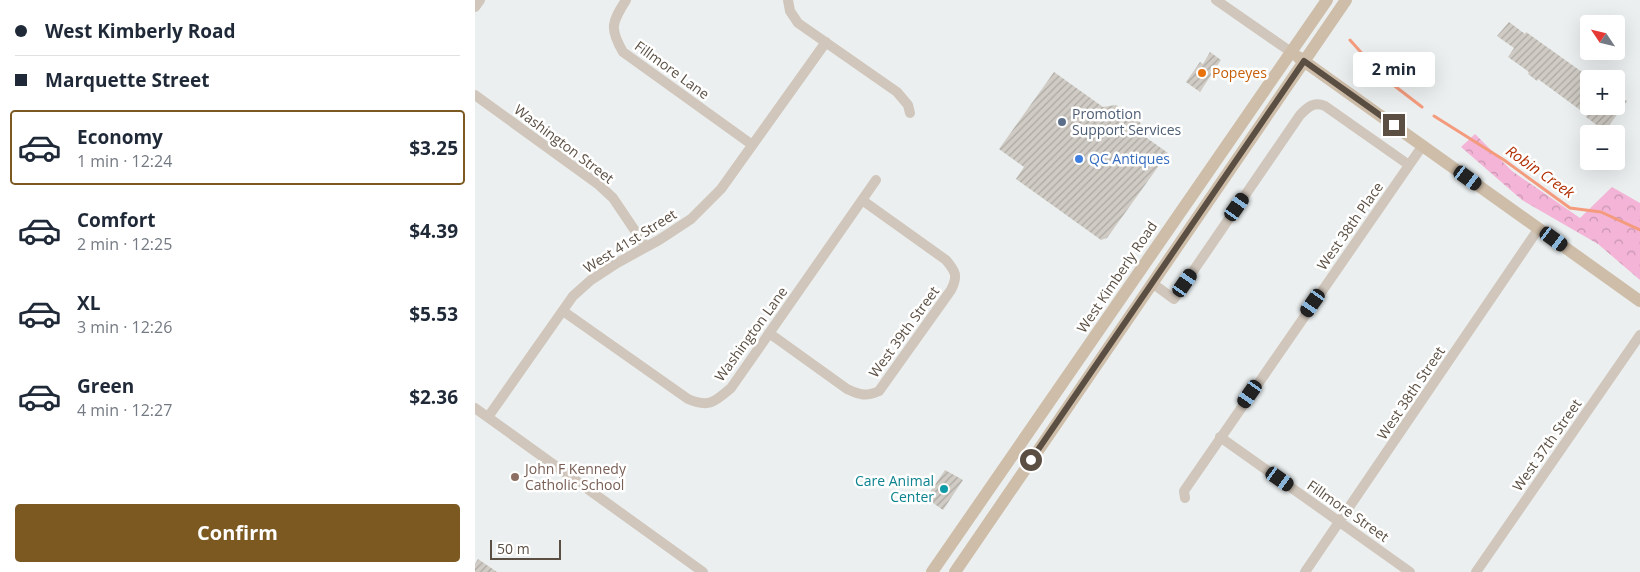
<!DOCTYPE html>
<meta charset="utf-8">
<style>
body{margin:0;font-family:"Open Sans",sans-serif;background:#f2f2f3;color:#1f2937;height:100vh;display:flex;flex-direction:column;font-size:19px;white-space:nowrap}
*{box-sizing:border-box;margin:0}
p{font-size:16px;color:#747a83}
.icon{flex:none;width:28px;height:28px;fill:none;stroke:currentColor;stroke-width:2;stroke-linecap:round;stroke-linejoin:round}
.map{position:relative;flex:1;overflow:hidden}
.drawer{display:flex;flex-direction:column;background:#fff;width:475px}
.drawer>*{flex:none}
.banner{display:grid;align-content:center;height:110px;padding:0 15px;background:#fff}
.needle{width:32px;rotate:305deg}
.tools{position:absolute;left:1105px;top:15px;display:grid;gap:10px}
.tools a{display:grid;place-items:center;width:45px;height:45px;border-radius:5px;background:#fff;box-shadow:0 5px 20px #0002;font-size:25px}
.scale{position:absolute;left:15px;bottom:12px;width:71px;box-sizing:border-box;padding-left:5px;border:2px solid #5b4f43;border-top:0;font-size:14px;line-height:18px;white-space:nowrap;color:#5b4f43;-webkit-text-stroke:4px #fff;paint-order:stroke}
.end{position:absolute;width:22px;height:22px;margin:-11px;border:6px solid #5b4f43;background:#fff;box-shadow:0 0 0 2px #fff}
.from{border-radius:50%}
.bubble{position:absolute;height:35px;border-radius:5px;background:#fff;box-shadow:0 5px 20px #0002;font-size:16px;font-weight:700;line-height:35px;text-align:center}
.car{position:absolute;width:15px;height:30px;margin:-15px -8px;border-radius:6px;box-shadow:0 0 4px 1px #0007;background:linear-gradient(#222 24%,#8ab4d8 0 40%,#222 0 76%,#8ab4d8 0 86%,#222 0)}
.banner b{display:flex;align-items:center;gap:18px;height:48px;font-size:19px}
.banner b+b{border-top:1px solid #e0e1e3}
.banner i{width:12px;height:12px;background:#1f2937}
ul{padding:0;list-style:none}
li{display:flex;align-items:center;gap:15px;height:75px;margin:0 10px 8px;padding:0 5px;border:2px solid transparent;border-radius:5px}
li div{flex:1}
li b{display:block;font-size:19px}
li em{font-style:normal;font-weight:700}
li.current{border-color:#7c5921}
li>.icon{width:45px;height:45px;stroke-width:1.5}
.cta{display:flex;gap:10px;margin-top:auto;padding:10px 15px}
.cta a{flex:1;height:58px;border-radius:5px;background:#7c5921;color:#fff;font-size:20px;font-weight:700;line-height:58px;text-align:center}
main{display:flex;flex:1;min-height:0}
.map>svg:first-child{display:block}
</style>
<main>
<section class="drawer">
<div class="banner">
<b><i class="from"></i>West Kimberly Road</b>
<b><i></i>Marquette Street</b>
</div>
<ul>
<li class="current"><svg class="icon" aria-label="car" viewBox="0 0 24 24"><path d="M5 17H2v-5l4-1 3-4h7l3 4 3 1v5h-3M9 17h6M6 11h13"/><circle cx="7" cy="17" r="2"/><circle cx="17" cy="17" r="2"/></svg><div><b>Economy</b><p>1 min · 12:24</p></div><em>$3.25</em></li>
<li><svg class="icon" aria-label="car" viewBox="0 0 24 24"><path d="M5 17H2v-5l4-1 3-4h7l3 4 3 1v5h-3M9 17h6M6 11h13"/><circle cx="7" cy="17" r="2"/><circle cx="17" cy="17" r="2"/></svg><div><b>Comfort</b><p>2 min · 12:25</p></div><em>$4.39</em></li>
<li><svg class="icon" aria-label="car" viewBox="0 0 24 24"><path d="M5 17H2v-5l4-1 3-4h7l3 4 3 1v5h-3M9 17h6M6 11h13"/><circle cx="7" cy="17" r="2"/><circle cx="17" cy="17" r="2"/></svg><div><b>XL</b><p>3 min · 12:26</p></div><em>$5.53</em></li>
<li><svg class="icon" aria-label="car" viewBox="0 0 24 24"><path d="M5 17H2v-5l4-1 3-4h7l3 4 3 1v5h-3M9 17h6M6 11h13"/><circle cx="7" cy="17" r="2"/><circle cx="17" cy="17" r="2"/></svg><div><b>Green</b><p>4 min · 12:27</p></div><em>$2.36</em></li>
</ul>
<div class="cta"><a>Confirm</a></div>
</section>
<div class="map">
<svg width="1165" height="572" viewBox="0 0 1165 572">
<defs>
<pattern id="forest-crowns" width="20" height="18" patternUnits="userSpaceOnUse" patternTransform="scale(1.25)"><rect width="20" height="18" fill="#f3b4d7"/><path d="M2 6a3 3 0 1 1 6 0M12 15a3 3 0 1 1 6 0" fill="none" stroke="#c895b0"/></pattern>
<pattern id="building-hatch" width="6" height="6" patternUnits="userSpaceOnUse" patternTransform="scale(1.25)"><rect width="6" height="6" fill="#d0ccc5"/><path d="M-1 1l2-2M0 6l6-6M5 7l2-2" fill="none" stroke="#aca8a2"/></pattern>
</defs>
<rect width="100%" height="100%" fill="#ebefef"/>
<!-- forest -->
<path fill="url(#forest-crowns)" d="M 1000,134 L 1037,171 L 1105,218 L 1137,187 L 1165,203 L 1165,280 L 1123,244 L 1047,200 L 986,147 Z"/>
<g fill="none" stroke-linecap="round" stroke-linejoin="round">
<!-- stream -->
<path stroke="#f49b7d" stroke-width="3" d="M 875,40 L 908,77 L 947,107
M 959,116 L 1029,160 L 1095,208 L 1126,212 L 1165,230"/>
</g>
<!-- building -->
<path fill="url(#building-hatch)" d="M 1034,22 L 1050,34 L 1051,32 L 1114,77 L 1114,106 L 1141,106 L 1141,94 L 1152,101 L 1130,131 L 1111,117 L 1112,115 L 1063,79 L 1062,81 L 1053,74 L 1054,72 L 1033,57 L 1039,48 L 1022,36 Z
M 735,52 L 746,60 L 725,92 L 711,82 L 725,62 L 728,64 Z
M 579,72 L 628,107 L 641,105 L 665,122 L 669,136 L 693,153 L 632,238 L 626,240 L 541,179 L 549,167 L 524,149 Z
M 470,470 L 488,480 L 468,510 L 451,498 Z
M 3,559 L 22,572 L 0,572 L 0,564 Z"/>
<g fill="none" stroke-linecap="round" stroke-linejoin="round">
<!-- minor -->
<path stroke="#d0c6bb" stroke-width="10" d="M 151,0 C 137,22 134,28 148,52 L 276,144
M 313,0 L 315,11 L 323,23 L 422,92 L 433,105 L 435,113
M 741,0 L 816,52
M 0,7 L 5,0
M 0,95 L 124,185 L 138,198 L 171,247
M 677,283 L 699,299 L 825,115 C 833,107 839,101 850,106 L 934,165
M 88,311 L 213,399 C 234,408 240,402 256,388 L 401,180
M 294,333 L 372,389 C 385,395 391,397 404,391 L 476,290 C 483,276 481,272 471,260 L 387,200
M 0,408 L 228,572
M 13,417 L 98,296 L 116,280 L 142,263 L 184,240 L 216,219 L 246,189 L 351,42
M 745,437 L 935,572
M 710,498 L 709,491 L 948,145
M 830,572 L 1064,228
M 1001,572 L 1165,335"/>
<!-- major -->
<path stroke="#cebda8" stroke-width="12" d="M 823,57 L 1165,301
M 457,572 L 852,0
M 480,572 L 871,0"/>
</g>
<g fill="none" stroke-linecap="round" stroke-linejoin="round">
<!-- route -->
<path stroke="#5b4f43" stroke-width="6" d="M 556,460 L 829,61 L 919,125"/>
</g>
<!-- markers -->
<circle fill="#e8710a" stroke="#fff" stroke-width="2" cx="727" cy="73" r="5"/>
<circle fill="#5c6f8a" stroke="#fff" stroke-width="2" cx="587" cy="122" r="5"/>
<circle fill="#3f7fe0" stroke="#fff" stroke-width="2" cx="604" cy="159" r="5"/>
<circle fill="#8d6e63" stroke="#fff" stroke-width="2" cx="40" cy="477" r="5"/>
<circle fill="#0f9aa8" stroke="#fff" stroke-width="2" cx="469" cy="489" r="5"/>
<g text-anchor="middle" stroke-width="5" stroke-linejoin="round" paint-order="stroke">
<!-- street labels -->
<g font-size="14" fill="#5b4f43" stroke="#fff">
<text transform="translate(197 70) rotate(36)" y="5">Fillmore Lane</text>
<text transform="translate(89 144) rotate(37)" y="5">Washington Street</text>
<text transform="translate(875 226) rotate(-55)" y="5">West 38th Place</text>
<text transform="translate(155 241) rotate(-32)" y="5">West 41st Street</text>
<text transform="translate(642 277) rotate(-56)" y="5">West Kimberly Road</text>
<text transform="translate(429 332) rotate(-54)" y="5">West 39th Street</text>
<text transform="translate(276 334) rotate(-54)" y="5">Washington Lane</text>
<text transform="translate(936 393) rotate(-56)" y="5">West 38th Street</text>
<text transform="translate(1072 445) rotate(-55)" y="5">West 37th Street</text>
<text transform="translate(873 511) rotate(35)" y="5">Fillmore Street</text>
</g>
<!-- food labels -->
<g font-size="14" fill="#c56008" stroke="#fff" text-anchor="start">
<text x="737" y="78">Popeyes</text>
</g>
<!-- service labels -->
<g font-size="14" fill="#4e5e75" stroke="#fff" text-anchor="start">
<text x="597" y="119">Promotion<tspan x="597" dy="16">Support Services</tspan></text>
</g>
<!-- shop labels -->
<g font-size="14" fill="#366cbe" stroke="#fff" text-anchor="start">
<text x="614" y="164">QC Antiques</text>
</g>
<!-- education labels -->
<g font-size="14" fill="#785e54" stroke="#fff" text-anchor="start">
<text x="50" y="474">John F Kennedy<tspan x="50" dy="16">Catholic School</tspan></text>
</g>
<!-- culture labels -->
<g font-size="14" fill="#0d838f" stroke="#fff" text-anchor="end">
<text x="459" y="486">Care Animal<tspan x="459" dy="16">Center</tspan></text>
</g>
<!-- water labels -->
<g font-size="15" font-style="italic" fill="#b12e00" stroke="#fff">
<text transform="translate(1065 172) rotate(35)" y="5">Robin Creek</text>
</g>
</g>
</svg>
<div class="tools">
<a><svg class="needle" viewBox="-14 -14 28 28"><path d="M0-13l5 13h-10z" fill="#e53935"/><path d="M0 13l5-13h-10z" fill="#747a83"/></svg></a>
<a>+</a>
<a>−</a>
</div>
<div class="scale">50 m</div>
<i class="end from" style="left:556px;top:460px"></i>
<i class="end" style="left:919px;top:125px"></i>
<div class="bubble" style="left:878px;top:52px;width:82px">2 min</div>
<i class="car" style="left:993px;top:178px;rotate:126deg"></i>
<i class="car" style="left:762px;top:207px;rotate:35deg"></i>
<i class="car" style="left:1079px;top:239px;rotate:126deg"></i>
<i class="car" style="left:710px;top:283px;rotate:35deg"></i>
<i class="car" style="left:838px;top:303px;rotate:215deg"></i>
<i class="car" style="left:775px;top:394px;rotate:215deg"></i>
<i class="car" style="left:805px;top:479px;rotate:125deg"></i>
</div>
</main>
